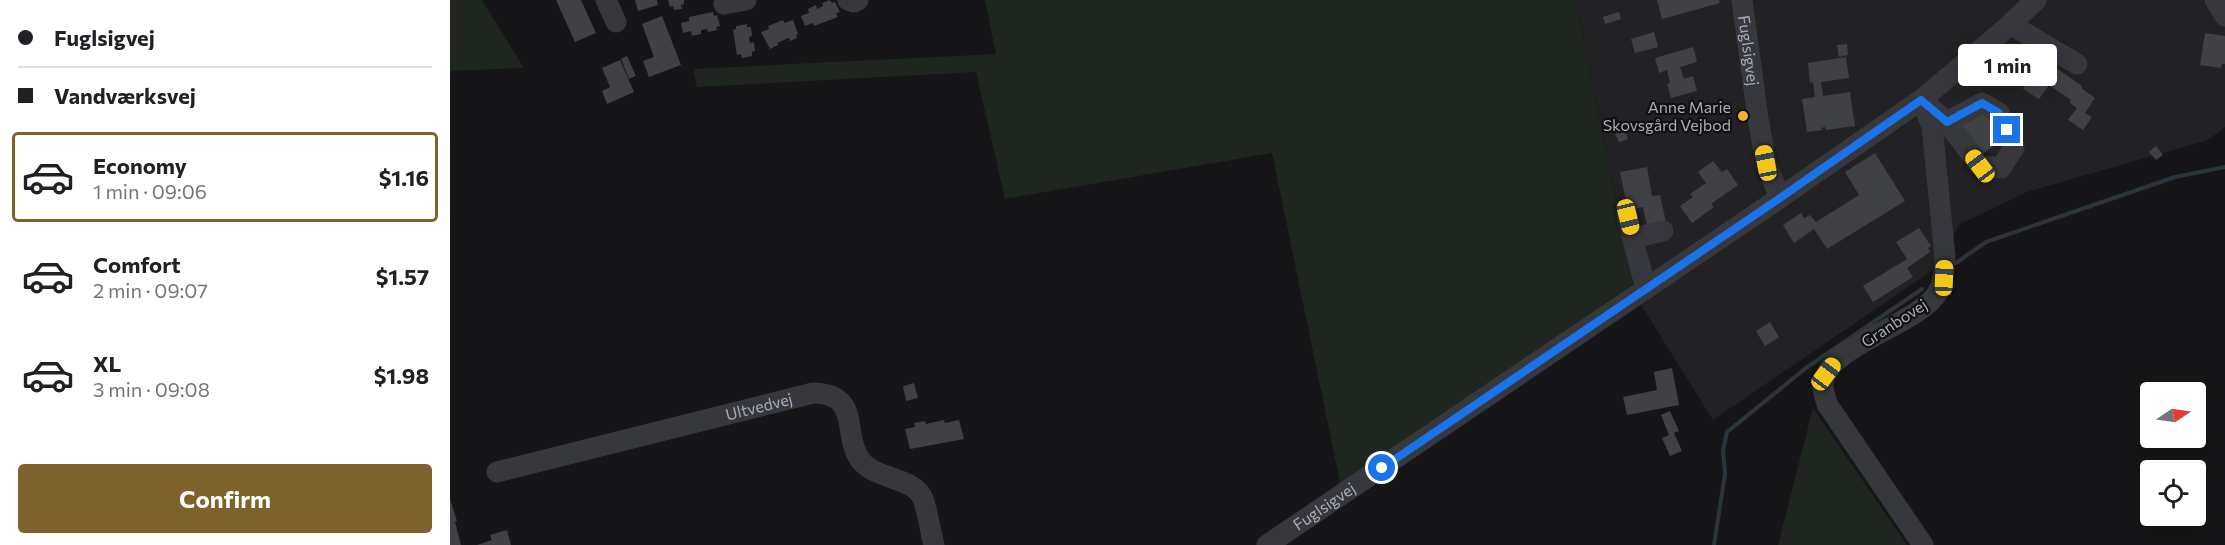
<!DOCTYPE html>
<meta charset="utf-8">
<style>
body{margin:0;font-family:Commissioner,sans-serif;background:#f6f6f6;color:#202124;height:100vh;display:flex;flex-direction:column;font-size:22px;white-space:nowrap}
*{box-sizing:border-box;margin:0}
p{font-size:20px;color:#757577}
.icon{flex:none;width:33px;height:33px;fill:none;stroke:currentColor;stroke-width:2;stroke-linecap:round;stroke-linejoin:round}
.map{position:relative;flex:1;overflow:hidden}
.details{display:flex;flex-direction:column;background:#fff;width:450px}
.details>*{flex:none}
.hud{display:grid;align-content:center;height:132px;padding:0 18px;background:#fff}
.needle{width:39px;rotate:77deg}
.controls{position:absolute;left:1690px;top:382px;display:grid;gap:12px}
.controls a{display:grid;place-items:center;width:66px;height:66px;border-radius:6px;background:#fff;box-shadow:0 3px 15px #0003;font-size:30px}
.end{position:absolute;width:27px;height:27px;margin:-14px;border:8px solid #1a73e8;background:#fff;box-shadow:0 0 0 3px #fff}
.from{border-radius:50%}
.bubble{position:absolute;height:42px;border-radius:6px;background:#fff;box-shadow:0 3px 15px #0003;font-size:20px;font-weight:700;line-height:42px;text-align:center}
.car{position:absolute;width:18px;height:36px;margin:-18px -9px;border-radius:8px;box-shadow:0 0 4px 2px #0007;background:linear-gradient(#f5c518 24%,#345 0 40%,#f5c518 0 76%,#345 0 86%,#f5c518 0)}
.hud b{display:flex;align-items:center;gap:21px;height:57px;font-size:22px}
.hud b+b{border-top:2px solid #e0e0e0}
.hud i{width:15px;height:15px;background:#202124}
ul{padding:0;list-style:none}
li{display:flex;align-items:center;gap:18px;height:90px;margin:0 12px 9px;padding:0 6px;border:3px solid transparent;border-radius:6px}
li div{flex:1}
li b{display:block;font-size:22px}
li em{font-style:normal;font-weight:700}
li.current{border-color:#7e622b}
li>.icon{width:54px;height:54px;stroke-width:1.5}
.primary-button{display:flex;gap:12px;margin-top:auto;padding:12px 18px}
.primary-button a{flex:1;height:69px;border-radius:6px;background:#7e622b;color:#fff;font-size:24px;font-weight:700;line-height:69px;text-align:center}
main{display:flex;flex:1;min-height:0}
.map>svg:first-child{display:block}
</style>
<main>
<section class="details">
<div class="hud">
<b><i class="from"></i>Fuglsigvej</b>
<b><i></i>Vandværksvej</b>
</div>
<ul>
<li class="current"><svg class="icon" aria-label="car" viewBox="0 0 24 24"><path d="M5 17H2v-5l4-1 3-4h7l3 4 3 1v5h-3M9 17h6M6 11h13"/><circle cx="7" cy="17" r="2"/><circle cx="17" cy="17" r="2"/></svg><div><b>Economy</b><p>1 min · 09:06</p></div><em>$1.16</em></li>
<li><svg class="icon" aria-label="car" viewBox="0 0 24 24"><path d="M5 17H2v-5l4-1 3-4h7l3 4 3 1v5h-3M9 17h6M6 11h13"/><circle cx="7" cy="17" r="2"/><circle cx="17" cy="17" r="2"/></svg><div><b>Comfort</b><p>2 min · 09:07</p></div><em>$1.57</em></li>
<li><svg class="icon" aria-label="car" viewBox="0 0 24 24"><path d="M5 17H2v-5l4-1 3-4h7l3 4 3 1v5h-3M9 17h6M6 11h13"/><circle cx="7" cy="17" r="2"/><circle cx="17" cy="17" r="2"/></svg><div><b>XL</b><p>3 min · 09:08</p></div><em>$1.98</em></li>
</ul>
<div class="primary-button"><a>Confirm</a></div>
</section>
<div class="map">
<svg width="1775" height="545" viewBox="0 0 1775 545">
<rect width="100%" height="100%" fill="#161618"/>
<!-- built -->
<path fill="#222225" d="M 1126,0 L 1775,0 L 1775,127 L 1758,140 L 1577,192 L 1510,224 L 1486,268 L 1263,420 L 1193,308 L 1183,284 Z"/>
<!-- green -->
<path fill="#1e261f" d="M 0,0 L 32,0 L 74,68 L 0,71 Z
M 535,0 L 1126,0 L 1183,284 L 891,487 L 822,153 L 555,199 L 526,72 L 247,87 L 243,69 L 546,54 Z
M 1363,408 L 1457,545 L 1328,545 Z"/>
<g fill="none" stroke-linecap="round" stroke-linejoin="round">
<!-- stream -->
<path stroke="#2c353c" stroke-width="4" d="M 1506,263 L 1536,242 L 1725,177 L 1775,167
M 1264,545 L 1275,474 L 1273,450 L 1277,432 L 1356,368 L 1472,289"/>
</g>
<!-- building -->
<path fill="#404145" d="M 106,0 L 131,0 L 146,33 L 125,42 Z
M 185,0 L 207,0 L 208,5 L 188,11 Z
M 218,0 L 234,0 L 234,4 L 231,5 L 232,9 L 224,10 L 223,6 L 220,7 Z
M 380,0 L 382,3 L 385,2 L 390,12 L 386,13 L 388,17 L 364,26 L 363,23 L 355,26 L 351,16 L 359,13 L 358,9 L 366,5 L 367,9 L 373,6 L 372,3 Z
M 1207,0 L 1269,0 L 1270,3 L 1212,19 Z
M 263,12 L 264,16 L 267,15 L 270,26 L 266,27 L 267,30 L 258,32 L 257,29 L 251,30 L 251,34 L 242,36 L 241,31 L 233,33 L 231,23 L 239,21 L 239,17 Z
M 1169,12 L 1171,19 L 1155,24 L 1153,17 Z
M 212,16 L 231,65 L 199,77 L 193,61 L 204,57 L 192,24 Z
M 333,20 L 334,23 L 343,20 L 348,34 L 346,35 L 347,38 L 340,41 L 339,38 L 327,43 L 328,45 L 320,49 L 311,32 L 319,29 L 318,26 Z
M 297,24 L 297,27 L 301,27 L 302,36 L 299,37 L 300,43 L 304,42 L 305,51 L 302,52 L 302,56 L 292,58 L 291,54 L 287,55 L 283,30 L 286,29 L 286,26 Z
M 1204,32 L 1208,47 L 1185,53 L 1181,39 Z
M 1755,33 L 1775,36 L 1775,64 L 1772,64 L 1771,68 L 1750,65 Z
M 1397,44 L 1398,55 L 1389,57 L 1387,45 Z
M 1243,47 L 1247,62 L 1230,67 L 1234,79 L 1243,76 L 1247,91 L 1221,98 L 1217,84 L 1220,83 L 1217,70 L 1209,73 L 1205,58 Z
M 177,56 L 186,76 L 179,79 L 171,59 Z
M 1589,56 L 1632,86 L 1631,88 L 1645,98 L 1635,113 L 1642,117 L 1633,130 L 1618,120 L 1627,108 L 1620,103 L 1621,100 L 1599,85 L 1589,99 L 1573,89 L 1584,73 L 1579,70 Z
M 1396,57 L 1399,78 L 1371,82 L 1373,96 L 1400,92 L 1405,126 L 1376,130 L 1375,127 L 1371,128 L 1372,130 L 1357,132 L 1352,99 L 1365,97 L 1363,82 L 1360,83 L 1358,63 Z
M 170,60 L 184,92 L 157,104 L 152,91 L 160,87 L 152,68 Z
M 1533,111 L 1553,139 L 1531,155 L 1511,126 Z
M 1175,130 L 1178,139 L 1169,142 L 1165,134 Z
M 1706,146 L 1713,155 L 1706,160 L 1699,152 Z
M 1425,153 L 1455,201 L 1377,249 L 1364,229 L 1344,243 L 1333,225 L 1351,213 L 1354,218 L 1360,215 L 1366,222 L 1409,195 L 1395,172 Z
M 1263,161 L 1272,172 L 1277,169 L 1288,185 L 1261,204 L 1264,207 L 1242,223 L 1230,206 L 1243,197 L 1240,194 L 1256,183 L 1248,172 Z
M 1197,167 L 1202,196 L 1210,195 L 1216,222 L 1197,226 L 1193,207 L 1178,210 L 1170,172 Z
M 1469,228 L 1481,246 L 1478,248 L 1480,252 L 1457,268 L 1463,277 L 1423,302 L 1413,286 L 1457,259 L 1446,242 Z
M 1320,322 L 1329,337 L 1315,346 L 1306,331 Z
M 1222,368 L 1229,405 L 1177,415 L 1173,397 L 1207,390 L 1204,372 Z
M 464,383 L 468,398 L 456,401 L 453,386 Z
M 1220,411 L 1229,431 L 1224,433 L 1232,451 L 1220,456 L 1212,438 L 1219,435 L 1211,415 Z
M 494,420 L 495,423 L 509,420 L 514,439 L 460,449 L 455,429 L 465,427 L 464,423 L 475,421 L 476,424 Z
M 0,499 L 7,521 L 5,522 L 11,545 L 0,545 Z
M 57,530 L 61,545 L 27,545 L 42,540 L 40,535 Z"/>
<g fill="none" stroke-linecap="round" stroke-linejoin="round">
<!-- minor -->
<g stroke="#37383d" stroke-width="21">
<path d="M 156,0 L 166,22"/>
<path d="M 398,0 L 404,2 L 408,0"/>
<path id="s1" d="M 1292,0 L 1308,119 L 1316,163 L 1330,198"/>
<path d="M 1765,0 L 1775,16"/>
<path d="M 274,4 L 296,0"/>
<path d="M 1562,23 L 1570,30 L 1627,64"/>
<path d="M 1471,100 L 1482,126 L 1495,257 C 1494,270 1494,281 1488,292 C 1469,325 1373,346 1373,386 C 1373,392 1376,399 1377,404 L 1473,545"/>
<path d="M 1476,104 L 1497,122 L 1530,166 L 1551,168 L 1564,147 L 1549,113 L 1532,103 L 1497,122"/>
<path d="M 1177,217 L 1196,289"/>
<path d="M 1183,238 L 1213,231"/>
<path id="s2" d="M 47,472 L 363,393 C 413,394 391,435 411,461 C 427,480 464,477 473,499 C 478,513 480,530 484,545"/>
<path id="s3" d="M 817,545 L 1315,208 L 1471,100 L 1554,30 L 1586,0"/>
</g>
</g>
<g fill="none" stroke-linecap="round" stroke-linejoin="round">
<!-- route -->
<path stroke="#1a73e8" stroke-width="8" d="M 932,468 L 1330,198 L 1471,100 L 1497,122 L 1532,103 L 1549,113 L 1557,130"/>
</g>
<!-- markers -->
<circle fill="#f2b134" stroke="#111113" stroke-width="2" cx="1293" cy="116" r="6"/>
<g text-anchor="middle" stroke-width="4.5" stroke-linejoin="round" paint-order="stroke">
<!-- street labels -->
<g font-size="16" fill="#a8adb8" stroke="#111113">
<text dy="6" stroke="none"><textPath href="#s1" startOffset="51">Fuglsigvej</textPath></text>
<text transform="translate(1444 323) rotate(-33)" y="6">Granbovej</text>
<text dy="6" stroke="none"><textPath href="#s2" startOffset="270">Ultvedvej</textPath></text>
<text dy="6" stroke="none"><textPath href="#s3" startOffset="69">Fuglsigvej</textPath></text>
</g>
<!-- poi labels -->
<g font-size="16" fill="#a8adb8" stroke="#111113" text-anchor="end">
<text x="1281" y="113">Anne Marie<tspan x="1281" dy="18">Skovsgård Vejbod</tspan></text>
</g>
</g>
</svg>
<div class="controls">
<a><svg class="needle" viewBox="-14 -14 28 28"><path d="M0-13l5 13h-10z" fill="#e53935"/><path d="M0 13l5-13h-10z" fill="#757577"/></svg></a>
<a><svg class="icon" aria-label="locate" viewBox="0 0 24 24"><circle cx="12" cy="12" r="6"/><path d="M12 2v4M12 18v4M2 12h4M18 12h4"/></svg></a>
</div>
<i class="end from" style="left:932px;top:468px"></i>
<i class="end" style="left:1557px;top:130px"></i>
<div class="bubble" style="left:1508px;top:44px;width:99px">1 min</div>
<i class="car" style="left:1316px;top:163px;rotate:349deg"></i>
<i class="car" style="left:1530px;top:166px;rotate:323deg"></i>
<i class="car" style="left:1178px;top:217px;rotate:166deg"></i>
<i class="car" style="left:1494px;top:278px;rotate:2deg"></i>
<i class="car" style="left:1376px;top:374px;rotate:37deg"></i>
</div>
</main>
